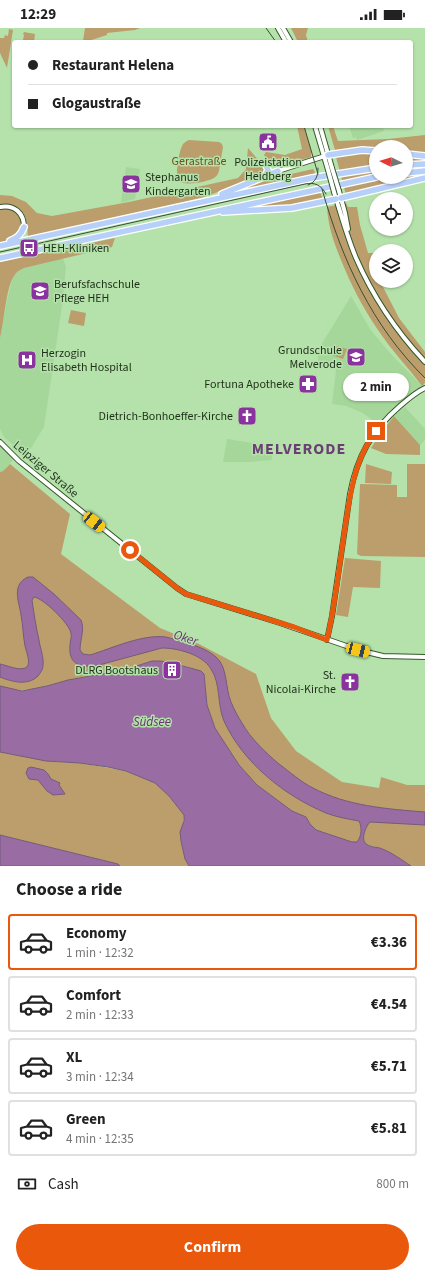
<!DOCTYPE html>
<meta charset="utf-8">
<style>
body{margin:0;font-family:"Source Sans 3",sans-serif;background:#f2f2f2;color:#222;height:100vh;display:flex;flex-direction:column;font-size:15px;white-space:nowrap}
*{box-sizing:border-box;margin:0}
p{font-size:13px;color:#767676}
.icon{flex:none;width:22px;height:22px;fill:none;stroke:currentColor;stroke-width:2;stroke-linecap:round;stroke-linejoin:round}
.map{position:relative;height:838px;overflow:hidden}
.drawer{display:flex;flex-direction:column;background:#fff;flex:1}
.drawer>*{flex:none}
.hud{position:absolute;left:12px;top:12px;width:401px;height:88px;border-radius:4px;box-shadow:0 1px 3px #0004;display:grid;align-content:center;height:88px;padding:0 16px;background:#fff}
.needle{width:26px;rotate:275deg}
.fabs{position:absolute;left:369px;top:112px;display:grid;gap:8px}
.fabs a{display:grid;place-items:center;width:44px;height:44px;border-radius:50%;background:#fff;box-shadow:0 1px 3px #0004;font-size:20px}
.end{position:absolute;width:18px;height:18px;margin:-9px;border:5px solid #ea580c;background:#fff;box-shadow:0 0 0 2px #fff}
.from{border-radius:50%}
.bubble{position:absolute;height:28px;border-radius:14px;background:#fff;box-shadow:0 1px 3px #0004;font-size:13px;font-weight:700;line-height:28px;text-align:center}
.car{position:absolute;width:12px;height:24px;margin:-12px -6px;border-radius:5px;box-shadow:0 0 3px 1px #0007;background:linear-gradient(#f5c518 24%,#345 0 40%,#f5c518 0 76%,#345 0 86%,#f5c518 0)}
.hud b{display:flex;align-items:center;gap:14px;height:38px;font-size:15px}
.hud b+b{border-top:1px solid #e0e0e0}
.hud i{width:10px;height:10px;background:#222}
ul{padding:0;list-style:none}
li{display:flex;align-items:center;gap:12px;height:56px;margin:0 8px 6px;padding:0 8px;border:2px solid #e0e0e0;border-radius:4px}
li div{flex:1}
li b{display:block;font-size:15px}
li em{font-style:normal;font-weight:700}
li.active{border-color:#ea580c}
li>.icon{width:36px;height:36px;stroke-width:1.5}
h2{padding:0 16px;font-size:18px;line-height:48px}
.pay{display:flex;align-items:center;gap:10px;height:44px;padding:0 16px;font-size:15px}
.pay p{margin-inline-start:auto}
.cta{display:flex;gap:8px;margin-top:auto;padding:8px 16px}
.cta a{flex:1;height:46px;border-radius:24px;background:#ea580c;color:#fff;font-size:16px;font-weight:700;line-height:46px;text-align:center}
.status{display:flex;justify-content:space-between;align-items:center;height:28px;padding:0 20px;background:#fff;direction:ltr}
.status svg{height:11px;fill:currentColor}
.map>svg:first-child{display:block}
</style>
<div class="status"><b>12:29</b><svg viewBox="0 0 49 12"><path d="M0 12V9h3v3zM5 12V6h3v6zM10 12V3h3v9zM15 12V0h3v12zM26 1h20v11H26zM47 4h2v5h-2z"/></svg></div>
<div class="map">
<svg width="425" height="838" viewBox="0 0 425 838">
<rect width="100%" height="100%" fill="#b5e2aa"/>
<!-- built -->
<path fill="#a5d79a" d="M 349,98 L 386,98 L 383,99 L 384,103 L 357,112 L 356,109 L 353,110 Z
M 126,139 L 140,141 L 135,171 L 121,175 Z
M 63,230 L 66,239 L 62,278 L 44,399 L 26,428 L 4,409 L 0,401 L 0,310 L 7,272 L 13,248 L 20,242 L 24,240 Z
M 351,268 L 370,301 L 389,324 L 422,358 L 402,372 L 377,396 L 363,385 L 346,378 L 332,376 L 336,342 L 318,334 L 318,322 Z
M 405,379 L 425,401 L 425,412 L 420,417 L 394,388 Z
M 227,411 L 273,418 L 272,432 L 249,434 L 223,434 Z
M 0,414 L 15,430 L 3,443 L 0,444 Z"/>
<!-- green -->
<path fill="#bc9e6c" d="M 85,0 L 140,0 L 135,2 L 107,5 L 107,7 L 88,13 L 83,13 Z
M 291,0 L 308,0 L 306,7 L 308,14 L 298,14 Z
M 9,1 L 13,2 L 7,40 L 0,25 L 0,10 L 4,10 L 5,7 L 8,8 Z
M 24,4 L 35,6 L 34,14 L 26,14 L 23,12 L 24,7 L 23,6 Z
M 297,98 L 304,98 L 311,123 L 311,129 C 296,133 275,142 264,127 L 266,124 L 285,127 L 302,121 Z
M 328,98 L 333,98 L 338,113 L 388,111 L 425,107 L 425,126 L 406,124 L 406,119 L 376,119 L 376,121 L 363,120 L 335,122 Z
M 189,112 L 219,114 L 222,116 L 223,119 L 219,143 C 218,146 217,148 214,150 C 207,154 183,159 178,152 C 175,147 179,124 182,118 C 183,115 185,114 189,112 Z
M 248,120 L 266,141 L 259,148 L 202,170 L 28,209 C 27,188 25,175 0,176 L 0,167 L 12,168 L 26,174 L 37,185 L 52,188 L 129,174 L 238,150 L 246,141 Z
M 365,124 L 376,125 L 376,149 L 406,149 L 406,128 L 425,130 L 425,148 L 346,167 L 336,129 L 350,126 Z
M 313,141 L 315,144 L 314,147 L 246,161 L 245,159 L 277,146 L 285,147 L 291,146 Z
M 320,164 L 323,172 L 289,179 L 252,181 L 251,179 Z
M 346,175 L 348,179 L 357,179 L 360,197 L 368,225 L 376,225 L 376,253 L 380,253 L 399,290 L 425,324 L 425,355 L 422,358 C 408,339 391,322 378,302 C 363,280 351,257 341,232 C 334,215 328,198 327,179 Z
M 6,180 C 21,184 28,197 15,209 C 11,212 5,214 0,216 L 0,181 Z
M 115,210 L 112,219 L 24,240 C 20,242 16,244 14,248 C 6,259 4,295 0,310 L 0,234 Z
M 71,282 L 86,285 L 84,298 L 68,295 Z
M 333,317 L 347,321 L 343,331 L 328,326 Z
M 394,388 L 420,417 L 420,427 L 386,426 L 371,420 L 381,405 Z
M 10,436 L 70,486 L 61,526 L 160,600 L 199,616 L 256,646 L 271,690 L 296,723 L 342,754 L 379,760 L 381,749 L 407,757 L 425,757 L 425,838 L 411,838 L 381,820 L 352,814 L 316,802 L 310,796 L 306,789 L 292,783 L 257,757 L 239,737 L 215,700 L 207,677 L 204,646 C 191,639 175,634 161,633 C 149,632 137,639 125,642 C 106,647 85,647 65,653 C 44,659 22,667 0,658 L 0,444 L 3,443 Z
M 366,436 L 392,444 L 391,456 L 365,455 Z
M 407,436 L 425,436 L 425,529 L 361,528 L 357,526 L 360,456 L 397,457 L 397,469 L 407,469 Z
M 345,530 L 381,533 L 380,560 L 353,559 L 348,589 L 336,587 Z
M 0,724 L 58,734 L 80,735 L 126,743 L 155,755 L 163,761 L 184,787 L 181,813 L 185,831 L 189,838 L 120,838 L 118,836 L 0,807 Z"/>
<!-- water -->
<path fill="#996da3" stroke="#745b7a" d="M 28,549 L 33,549 L 54,566 L 81,592 C 85,602 80,611 80,622 L 83,626 L 90,627 C 113,620 142,606 166,609 C 180,613 204,618 216,629 C 228,639 225,660 231,674 C 234,681 238,689 242,695 C 251,711 265,724 279,736 C 290,744 301,754 313,760 C 347,778 387,781 425,784 L 425,797 L 370,794 C 366,798 361,810 365,815 C 369,819 375,819 380,820 C 391,824 402,832 411,838 L 189,838 L 185,831 L 181,813 L 180,804 L 184,793 L 184,787 L 169,768 L 155,755 L 126,743 L 108,739 L 80,735 L 46,733 L 0,724 L 0,658 L 22,663 L 47,658 L 68,652 L 124,642 L 152,633 L 160,633 L 169,634 L 201,643 L 204,646 L 207,677 L 215,700 L 239,737 L 257,757 L 292,783 L 306,789 L 310,796 L 316,802 L 352,814 L 357,814 C 362,808 362,799 359,793 C 348,791 336,789 326,785 C 285,768 243,735 224,693 C 217,677 221,656 211,641 C 202,626 177,620 162,620 L 99,637 C 82,640 68,638 70,617 C 70,613 72,609 71,605 C 69,595 43,570 34,569 L 32,572 C 34,586 36,599 39,612 C 40,620 44,629 43,637 C 43,641 41,644 38,648 C 28,658 12,654 0,649 L 0,636 C 6,637 21,644 27,639 C 31,634 26,623 25,618 C 23,608 23,597 21,587 C 19,573 11,557 28,549 Z
M 31,739 L 44,742 L 48,746 L 51,751 L 60,755 L 59,757 L 65,766 L 53,767 L 47,763 L 38,752 L 29,751 L 26,745 L 28,740 Z
M 0,807 L 118,836 L 120,838 L 0,838 Z"/>
<g fill="none" stroke-linecap="round" stroke-linejoin="round">
<defs>
<path id="minor" d="M 278,0 L 286,14
M 283,0 L 291,14
M 315,98 L 328,142
M 320,98 L 332,140
M 278,143 L 328,127
M 339,163 L 345,185 L 348,201
M 334,164 C 341,186 347,209 356,230 C 373,269 396,303 425,334
M 0,179 C 14,176 24,185 24,199
M 0,414 L 19,433 L 177,560 L 186,566 L 280,595 L 358,622 L 383,628 L 425,629
M 327,612 L 332,588 L 350,466 C 357,429 371,403 400,378 C 408,371 416,364 425,360"/>
<path id="highway" d="M 406,126 L 425,128
M 328,127 L 362,122 L 376,123
M 265,135 L 268,142 L 265,148
M 406,137 L 425,136
M 406,145 L 425,143
M 222,166 L 278,143
M 341,170 L 425,150
M 223,184 L 292,180 L 336,171
M 10,213 C 17,210 21,207 24,199
M 0,218 L 312,150 L 376,140
M 0,230 L 376,149"/>
</defs>
<!-- minor casing -->
<use href="#minor" stroke="#325928" stroke-width="6"/>
<!-- highway casing -->
<use href="#highway" stroke="#fff" stroke-width="8"/>
<!-- minor -->
<use href="#minor" stroke="#fff" stroke-width="4"/>
<!-- highway -->
<use href="#highway" stroke="#b7d0f9" stroke-width="5.5"/>
<!-- tram -->
<path stroke="#394f33" stroke-width="1" d="M 266,0 L 276,14
M 304,98 L 318,146
M 308,157 C 316,154 318,148 318,140
M 322,161 C 342,232 372,298 425,350
M 0,224 L 305,156 C 315,154 321,157 326,166"/>
<defs>
<path id="minor-bridge" d="M 332,140 L 339,163
M 328,142 L 334,164"/>
</defs>
<!-- minor-bridge casing -->
<use href="#minor-bridge" stroke="#325928" stroke-width="6" stroke-linecap="butt"/>
<!-- minor-bridge -->
<use href="#minor-bridge" stroke="#fff" stroke-width="4"/>
</g>
<g fill="none" stroke-linecap="round" stroke-linejoin="round">
<!-- route -->
<path stroke="#ea580c" stroke-width="5" d="M 130,522 L 177,560 L 186,566 L 294,599 L 327,612 C 335,577 339,542 344,506 C 350,469 353,433 376,403"/>
</g>
<!-- icons -->
<defs>
<symbol id="civic-square" viewBox="-11 -11 22 22"><rect x="-9" y="-9" width="18" height="18" rx="4" fill="#8a329e" stroke="#b5e2aa"/><path d="M-.6-6.5H3V-4.5H.6V-3L4-1V1h2V6H-6V1h2V-1L-.6-3ZM-1.2 2.5V6h2.4V2.5Z" fill="#fff"/></symbol>
<symbol id="school-square" viewBox="-11 -11 22 22"><rect x="-9" y="-9" width="18" height="18" rx="4" fill="#8a329e" stroke="#b5e2aa"/><path d="M0-5L7-2L0 1L-7-2ZM-4 1L0 2.5L4 1V4Q0 6-4 4Z" fill="#fff"/></symbol>
<symbol id="bus-square" viewBox="-11 -11 22 22"><rect x="-9" y="-9" width="18" height="18" rx="4" fill="#8a329e" stroke="#b5e2aa"/><path d="M-5-6H5V4H4V6H2V4H-2V6H-4V4H-5ZM-3.5-4V0h7V-4ZM-3.5 1.2v1.5H-2V1.2ZM2 1.2v1.5H3.5V1.2Z" fill="#fff"/></symbol>
<symbol id="hospital-square" viewBox="-11 -11 22 22"><rect x="-9" y="-9" width="18" height="18" rx="4" fill="#8a329e" stroke="#b5e2aa"/><path d="M-5-5h3v3.5h4V-5h3V5h-3V1.5h-4V5h-3Z" fill="#fff"/></symbol>
<symbol id="pharmacy-square" viewBox="-11 -11 22 22"><rect x="-9" y="-9" width="18" height="18" rx="4" fill="#8a329e" stroke="#b5e2aa"/><path d="M-2-6h4v4h4v4h-4v4h-4v-4h-4v-4h4Z" fill="#fff"/></symbol>
<symbol id="church-square" viewBox="-11 -11 22 22"><rect x="-9" y="-9" width="18" height="18" rx="4" fill="#8a329e" stroke="#b5e2aa"/><path d="M-1.2-6h2.4v3.5h3.3v2.4h-3.3V6h-2.4V-.1h-3.3v-2.4h3.3Z" fill="#fff"/></symbol>
<symbol id="building-square" viewBox="-11 -11 22 22"><rect x="-9" y="-9" width="18" height="18" rx="4" fill="#8a329e" stroke="#b5e2aa"/><path d="M-4-6H4V6H1V3H-1V6H-4ZM-2.5-4.3h1.7v1.8h-1.7ZM.8-4.3h1.7v1.8H.8ZM-2.5-1h1.7V.8h-1.7ZM.8-1h1.7V.8H.8Z" fill="#fff"/></symbol>
</defs>
<g fill-rule="evenodd">
<use href="#civic-square" x="257" y="103" width="22" height="22"/>
<use href="#school-square" x="120" y="145" width="22" height="22"/>
<use href="#bus-square" x="18" y="209" width="22" height="22"/>
<use href="#school-square" x="29" y="252" width="22" height="22"/>
<use href="#school-square" x="345" y="318" width="22" height="22"/>
<use href="#hospital-square" x="16" y="321" width="22" height="22"/>
<use href="#pharmacy-square" x="297" y="345" width="22" height="22"/>
<use href="#church-square" x="236" y="377" width="22" height="22"/>
<use href="#building-square" x="161" y="631" width="22" height="22"/>
<use href="#church-square" x="339" y="643" width="22" height="22"/>
</g>
<g text-anchor="middle" stroke-width="3" stroke-linejoin="round" paint-order="stroke">
<!-- park labels -->
<g font-size="12" fill="#6d5221" stroke="#b5e2aa">
<text x="199" y="137">Gerastraße</text>
</g>
<!-- poi labels -->
<g font-size="12" fill="#1f301a" stroke="#b5e2aa" text-anchor="end">
<text x="268" y="138" text-anchor="middle">Polizeistation<tspan x="268" dy="14">Heidberg</tspan></text>
<text x="145" y="153" text-anchor="start">Stephanus<tspan x="145" dy="14">Kindergarten</tspan></text>
<text x="43" y="224" text-anchor="start">HEH-Kliniken</text>
<text x="54" y="260" text-anchor="start">Berufsfachschule<tspan x="54" dy="14">Pflege HEH</tspan></text>
<text x="342" y="326">Grundschule<tspan x="342" dy="14">Melverode</tspan></text>
<text x="41" y="329" text-anchor="start">Herzogin<tspan x="41" dy="14">Elisabeth Hospital</tspan></text>
<text x="294" y="360">Fortuna Apotheke</text>
<text x="233" y="392">Dietrich-Bonhoeffer-Kirche</text>
<text x="158" y="646">DLRG Bootshaus</text>
<text x="336" y="651">St.<tspan x="336" dy="14">Nicolai-Kirche</tspan></text>
</g>
<!-- street labels -->
<g font-size="12" fill="#1f301a" stroke="#b5e2aa">
<text transform="translate(46 441) rotate(40)" y="4">Leipziger Straße</text>
</g>
<!-- water labels -->
<g font-size="13" font-style="italic" fill="#693176" stroke="#b5e2aa">
<text transform="translate(186 609) rotate(18)" y="5">Oker</text>
<text x="152" y="698">Südsee</text>
</g>
<!-- district labels -->
<g font-size="16" font-weight="bold" letter-spacing="1" fill="#6b3f75" stroke="#b5e2aa">
<text x="299" y="426">MELVERODE</text>
</g>
</g>
</svg>
<div class="fabs">
<a><svg class="needle" viewBox="-14 -14 28 28"><path d="M0-13l5 13h-10z" fill="#e53935"/><path d="M0 13l5-13h-10z" fill="#767676"/></svg></a>
<a><svg class="icon" aria-label="locate" viewBox="0 0 24 24"><circle cx="12" cy="12" r="6"/><path d="M12 2v4M12 18v4M2 12h4M18 12h4"/></svg></a>
<a><svg class="icon" aria-label="layers" viewBox="0 0 24 24"><path d="M12 4l9 5-9 5-9-5zM3 14l9 5 9-5"/></svg></a>
</div>
<i class="end from" style="left:130px;top:522px"></i>
<i class="end" style="left:376px;top:403px"></i>
<div class="bubble" style="left:343px;top:345px;width:66px">2 min</div>
<i class="car" style="left:94px;top:494px;rotate:128deg"></i>
<i class="car" style="left:358px;top:622px;rotate:104deg"></i>
<div class="hud">
<b><i class="from"></i>Restaurant Helena</b>
<b><i></i>Glogaustraße</b>
</div>
</div>
<section class="drawer">
<h2>Choose a ride</h2>
<ul>
<li class="active"><svg class="icon" aria-label="car" viewBox="0 0 24 24"><path d="M5 17H2v-5l4-1 3-4h7l3 4 3 1v5h-3M9 17h6M6 11h13"/><circle cx="7" cy="17" r="2"/><circle cx="17" cy="17" r="2"/></svg><div><b>Economy</b><p>1 min · 12:32</p></div><em>€3.36</em></li>
<li><svg class="icon" aria-label="car" viewBox="0 0 24 24"><path d="M5 17H2v-5l4-1 3-4h7l3 4 3 1v5h-3M9 17h6M6 11h13"/><circle cx="7" cy="17" r="2"/><circle cx="17" cy="17" r="2"/></svg><div><b>Comfort</b><p>2 min · 12:33</p></div><em>€4.54</em></li>
<li><svg class="icon" aria-label="car" viewBox="0 0 24 24"><path d="M5 17H2v-5l4-1 3-4h7l3 4 3 1v5h-3M9 17h6M6 11h13"/><circle cx="7" cy="17" r="2"/><circle cx="17" cy="17" r="2"/></svg><div><b>XL</b><p>3 min · 12:34</p></div><em>€5.71</em></li>
<li><svg class="icon" aria-label="car" viewBox="0 0 24 24"><path d="M5 17H2v-5l4-1 3-4h7l3 4 3 1v5h-3M9 17h6M6 11h13"/><circle cx="7" cy="17" r="2"/><circle cx="17" cy="17" r="2"/></svg><div><b>Green</b><p>4 min · 12:35</p></div><em>€5.81</em></li>
</ul>
<div class="pay"><svg class="icon" aria-label="cash" viewBox="0 0 24 24"><path d="M3 7h18v10H3z"/><circle cx="12" cy="12" r="2"/></svg>Cash<p>800 m</p></div>
<div class="cta"><a>Confirm</a></div>
</section>
